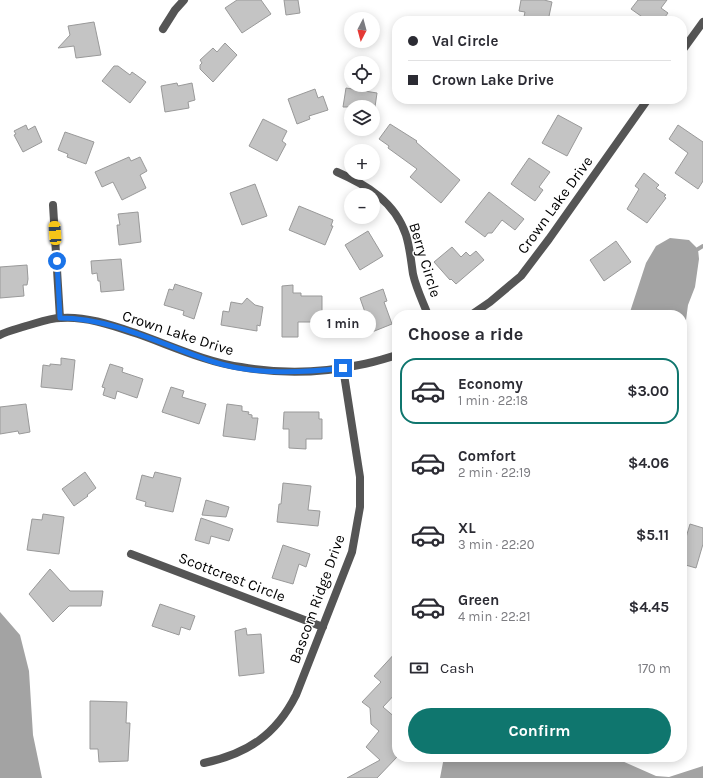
<!DOCTYPE html>
<meta charset="utf-8">
<style>
body{margin:0;font-family:Karla,sans-serif;background:#f7f7f7;color:#2b2b33;height:100vh;display:flex;flex-direction:column;font-size:15px;white-space:nowrap}
*{box-sizing:border-box;margin:0}
p{font-size:13px;color:#7c7c81}
.icon{flex:none;width:22px;height:22px;fill:none;stroke:currentColor;stroke-width:2;stroke-linecap:round;stroke-linejoin:round}
.map{position:relative;flex:1;overflow:hidden}
.details{position:absolute;left:392px;top:310px;width:295px;height:452px;display:flex;flex-direction:column;background:#fff;border-radius:16px;box-shadow:0 2px 10px #0003}
.details>*{flex:none}
.banner{position:absolute;left:392px;top:16px;width:295px;height:88px;border-radius:16px;box-shadow:0 2px 10px #0003;display:grid;align-content:center;height:88px;padding:0 16px;background:#fff}
.needle{width:26px;rotate:186deg}
.controls{position:absolute;left:344px;top:12px;display:grid;gap:8px}
.controls a{display:grid;place-items:center;width:36px;height:36px;border-radius:50%;background:#fff;box-shadow:0 2px 10px #0003;font-size:20px}
.end{position:absolute;width:18px;height:18px;margin:-9px;border:5px solid #1a73e8;background:#fff;box-shadow:0 0 0 2px #fff}
.from{border-radius:50%}
.bubble{position:absolute;height:28px;border-radius:14px;background:#fff;box-shadow:0 2px 10px #0003;font-size:13px;font-weight:700;line-height:28px;text-align:center}
.car{position:absolute;width:12px;height:24px;margin:-12px -6px;border-radius:5px;box-shadow:0 0 3px 1px #0007;background:linear-gradient(#f5c518 24%,#345 0 40%,#f5c518 0 76%,#345 0 86%,#f5c518 0)}
.banner b{display:flex;align-items:center;gap:14px;height:38px;font-size:15px}
.banner b+b{border-top:1px solid #e1e1e2}
.banner i{width:10px;height:10px;background:#2b2b33}
ul{padding:0;list-style:none}
li{display:flex;align-items:center;gap:12px;height:66px;margin:0 8px 6px;padding:0 8px;border:2px solid transparent;border-radius:16px}
li div{flex:1}
li b{display:block;font-size:15px}
li em{font-style:normal;font-weight:700}
li.active{border-color:#0f766e}
li>.icon{width:36px;height:36px;stroke-width:1.5}
h2{padding:0 16px;font-size:18px;line-height:48px}
.pay{display:flex;align-items:center;gap:10px;height:44px;padding:0 16px;font-size:15px}
.pay p{margin-inline-start:auto}
.cta{display:flex;gap:8px;margin-top:auto;padding:8px 16px}
.cta a{flex:1;height:46px;border-radius:24px;background:#0f766e;color:#fff;font-size:16px;font-weight:700;line-height:46px;text-align:center}
.map>svg:first-child{display:block}
</style>
<div class="map">
<svg width="703" height="778" viewBox="0 0 703 778">
<rect width="100%" height="100%" fill="#fff"/>
<!-- water -->
<path fill="#a3a3a3" d="M 670,238 L 689,240 L 698,249 L 699,259 L 695,287 L 688,305 L 685,328 L 687,392 L 682,408 L 682,315 L 629,315 L 646,263 L 656,246 Z
M 0,612 L 20,635 L 29,671 L 33,735 L 42,778 L 0,778 Z
M 444,757 L 613,757 L 656,776 L 669,777 L 703,766 L 703,778 L 440,778 Z"/>
<g fill="none" stroke-linecap="round" stroke-linejoin="round">
<!-- stream -->
<path stroke="#a3a3a3" stroke-width="4" d="M 698,249 L 703,246"/>
</g>
<!-- building -->
<path fill="#c4c4c4" stroke="#999" d="M 237,0 L 261,0 L 271,14 L 242,33 L 225,8 Z
M 284,0 L 298,0 L 300,13 L 286,15 Z
M 521,0 L 544,0 L 552,2 L 548,21 L 523,21 L 525,12 L 519,11 Z
M 638,0 L 667,0 L 661,8 L 668,13 L 662,21 L 648,21 L 631,9 Z
M 94,22 L 101,55 L 76,58 L 74,46 L 58,48 L 70,35 L 68,26 Z
M 225,43 L 237,55 L 213,82 L 200,69 L 200,65 L 202,63 L 200,60 L 213,48 L 217,52 Z
M 114,66 L 118,66 L 130,75 L 132,72 L 146,82 L 130,103 L 102,81 Z
M 177,83 L 178,86 L 192,83 L 195,100 L 188,102 L 189,108 L 165,112 L 161,86 Z
M 346,88 L 377,93 L 375,107 L 343,107 Z
M 315,89 L 318,98 L 323,96 L 328,110 L 309,116 L 310,119 L 297,124 L 288,99 Z
M 558,115 L 582,128 L 567,156 L 542,143 Z
M 263,119 L 287,131 L 282,141 L 286,144 L 277,161 L 249,146 Z
M 390,124 L 417,141 L 416,142 L 460,180 L 441,203 L 410,177 L 417,169 L 388,148 L 389,146 L 379,139 Z
M 26,125 L 28,130 L 35,126 L 42,142 L 23,152 L 14,135 L 16,134 L 14,131 Z
M 678,125 L 703,142 L 703,181 L 698,189 L 675,173 L 688,153 L 669,139 Z
M 65,132 L 94,142 L 86,164 L 67,157 L 68,154 L 58,150 Z
M 129,157 L 131,161 L 140,157 L 147,171 L 140,175 L 146,188 L 122,200 L 113,182 L 102,187 L 95,172 Z
M 529,158 L 550,172 L 539,187 L 543,190 L 535,201 L 511,184 Z
M 644,173 L 659,185 L 656,188 L 666,195 L 664,196 L 666,198 L 647,223 L 627,209 L 639,189 L 635,186 Z
M 255,184 L 267,216 L 242,225 L 230,193 Z
M 489,192 L 524,219 L 515,230 L 502,220 L 492,233 L 488,233 L 485,237 L 465,222 Z
M 299,206 L 333,220 L 331,226 L 333,226 L 325,245 L 289,230 Z
M 138,212 L 141,242 L 119,245 L 117,225 L 120,225 L 118,214 Z
M 368,231 L 383,256 L 360,270 L 345,245 Z
M 616,241 L 631,262 L 604,281 L 590,260 Z
M 452,247 L 461,257 L 466,252 L 470,256 L 476,251 L 484,260 L 456,284 L 451,279 L 450,280 L 434,262 Z
M 121,259 L 124,290 L 101,292 L 100,281 L 98,281 L 97,273 L 92,274 L 91,261 Z
M 27,265 L 28,279 L 27,285 L 23,285 L 24,296 L 0,298 L 0,267 Z
M 175,284 L 202,293 L 194,319 L 183,315 L 184,311 L 164,305 L 169,289 L 173,290 Z
M 293,285 L 293,293 L 301,293 L 301,296 L 322,296 L 322,320 L 316,320 L 316,322 L 298,322 L 298,337 L 282,337 L 282,286 Z
M 383,289 L 387,301 L 384,302 L 392,324 L 372,332 L 360,298 Z
M 247,298 L 255,305 L 263,307 L 260,326 L 257,325 L 257,331 L 221,325 L 223,311 L 229,312 L 231,302 L 242,304 Z
M 61,358 L 75,360 L 72,390 L 41,387 L 43,365 L 50,366 L 50,364 L 61,365 Z
M 110,364 L 123,368 L 122,372 L 143,379 L 137,398 L 117,391 L 115,399 L 103,395 L 105,388 L 102,387 Z
M 171,387 L 184,391 L 182,397 L 206,404 L 199,424 L 162,412 Z
M 26,404 L 30,432 L 19,434 L 18,431 L 0,434 L 0,407 Z
M 227,404 L 242,406 L 242,411 L 249,412 L 248,414 L 252,415 L 252,418 L 258,418 L 255,440 L 223,436 Z
M 284,412 L 319,412 L 319,419 L 322,419 L 322,439 L 306,439 L 306,449 L 289,448 L 289,429 L 283,429 Z
M 85,472 L 96,488 L 87,495 L 88,496 L 74,506 L 62,489 Z
M 155,472 L 181,478 L 173,512 L 145,506 L 146,502 L 136,499 L 142,475 L 153,478 Z
M 283,483 L 311,486 L 308,510 L 320,511 L 318,526 L 277,522 L 279,504 L 281,504 Z
M 206,500 L 229,507 L 226,517 L 202,515 Z
M 43,514 L 64,517 L 59,554 L 27,550 L 32,519 L 42,520 Z
M 201,518 L 233,529 L 229,541 L 211,536 L 209,544 L 195,540 Z
M 690,524 L 703,528 L 703,544 L 696,568 L 682,564 L 682,551 Z
M 283,545 L 310,554 L 306,567 L 299,564 L 293,584 L 272,578 Z
M 50,569 L 70,591 L 103,591 L 101,606 L 69,606 L 53,622 L 29,594 Z
M 160,604 L 195,616 L 190,630 L 181,627 L 179,635 L 152,626 Z
M 246,628 L 247,635 L 261,634 L 264,673 L 239,676 L 235,631 Z
M 397,651 L 397,692 L 383,707 L 397,719 L 397,757 L 377,778 L 347,778 L 380,760 L 366,747 L 379,731 L 371,724 L 370,708 L 362,702 L 381,682 L 374,676 Z
M 90,701 L 127,702 L 126,723 L 130,723 L 128,761 L 99,762 L 98,749 L 90,749 Z"/>
<g fill="none" stroke-linecap="round" stroke-linejoin="round">
<!-- street -->
<path stroke="#555" stroke-width="8" d="M 163,29 L 175,10 L 184,0
M 682,51 L 703,22
M 337,172 C 367,185 395,202 406,235 C 410,248 411,261 413,274 C 416,288 423,302 428,315
M 53,205 L 60,318
M 471,315 L 490,302 L 521,276 L 549,239 L 648,99
M 0,335 C 8,331 17,329 26,326 C 37,323 49,318 61,318 C 87,316 114,326 138,334 C 172,346 206,362 241,367 C 280,374 321,373 359,365 C 372,363 384,359 397,355
M 131,554 L 323,627
M 204,763 C 247,754 276,735 296,695 L 352,552 L 360,507 L 360,477 L 343,368"/>
</g>
<g fill="none" stroke-linecap="round" stroke-linejoin="round">
<!-- route -->
<path stroke="#1a73e8" stroke-width="5" d="M 57,261 L 60,318 C 114,318 164,346 214,362 C 255,375 301,373 343,368"/>
</g>
<g text-anchor="middle" stroke-width="3" stroke-linejoin="round" paint-order="stroke">
<!-- street labels -->
<g font-size="15" fill="#000" stroke="#fff">
<text transform="translate(555 205) rotate(-54)" y="5">Crown Lake Drive</text>
<text transform="translate(425 260) rotate(73)" y="5">Berry Circle</text>
<text transform="translate(178 333) rotate(18)" y="5">Crown Lake Drive</text>
<text transform="translate(232 577) rotate(21)" y="5">Scottcrest Circle</text>
<text transform="translate(317 599) rotate(-70)" y="5">Bascom Ridge Drive</text>
</g>
</g>
</svg>
<div class="controls">
<a><svg class="needle" viewBox="-14 -14 28 28"><path d="M0-13l5 13h-10z" fill="#e53935"/><path d="M0 13l5-13h-10z" fill="#7c7c81"/></svg></a>
<a><svg class="icon" aria-label="locate" viewBox="0 0 24 24"><circle cx="12" cy="12" r="6"/><path d="M12 2v4M12 18v4M2 12h4M18 12h4"/></svg></a>
<a><svg class="icon" aria-label="layers" viewBox="0 0 24 24"><path d="M12 4l9 5-9 5-9-5zM3 14l9 5 9-5"/></svg></a>
<a>+</a>
<a>−</a>
</div>
<i class="end from" style="left:57px;top:261px"></i>
<i class="end" style="left:343px;top:368px"></i>
<div class="bubble" style="left:310px;top:310px;width:66px">1 min</div>
<i class="car" style="left:55px;top:233px;rotate:356deg"></i>
<div class="banner">
<b><i class="from"></i>Val Circle</b>
<b><i></i>Crown Lake Drive</b>
</div>
<section class="details">
<h2>Choose a ride</h2>
<ul>
<li class="active"><svg class="icon" aria-label="car" viewBox="0 0 24 24"><path d="M5 17H2v-5l4-1 3-4h7l3 4 3 1v5h-3M9 17h6M6 11h13"/><circle cx="7" cy="17" r="2"/><circle cx="17" cy="17" r="2"/></svg><div><b>Economy</b><p>1 min · 22:18</p></div><em>$3.00</em></li>
<li><svg class="icon" aria-label="car" viewBox="0 0 24 24"><path d="M5 17H2v-5l4-1 3-4h7l3 4 3 1v5h-3M9 17h6M6 11h13"/><circle cx="7" cy="17" r="2"/><circle cx="17" cy="17" r="2"/></svg><div><b>Comfort</b><p>2 min · 22:19</p></div><em>$4.06</em></li>
<li><svg class="icon" aria-label="car" viewBox="0 0 24 24"><path d="M5 17H2v-5l4-1 3-4h7l3 4 3 1v5h-3M9 17h6M6 11h13"/><circle cx="7" cy="17" r="2"/><circle cx="17" cy="17" r="2"/></svg><div><b>XL</b><p>3 min · 22:20</p></div><em>$5.11</em></li>
<li><svg class="icon" aria-label="car" viewBox="0 0 24 24"><path d="M5 17H2v-5l4-1 3-4h7l3 4 3 1v5h-3M9 17h6M6 11h13"/><circle cx="7" cy="17" r="2"/><circle cx="17" cy="17" r="2"/></svg><div><b>Green</b><p>4 min · 22:21</p></div><em>$4.45</em></li>
</ul>
<div class="pay"><svg class="icon" aria-label="cash" viewBox="0 0 24 24"><path d="M3 7h18v10H3z"/><circle cx="12" cy="12" r="2"/></svg>Cash<p>170 m</p></div>
<div class="cta"><a>Confirm</a></div>
</section>
</div>
